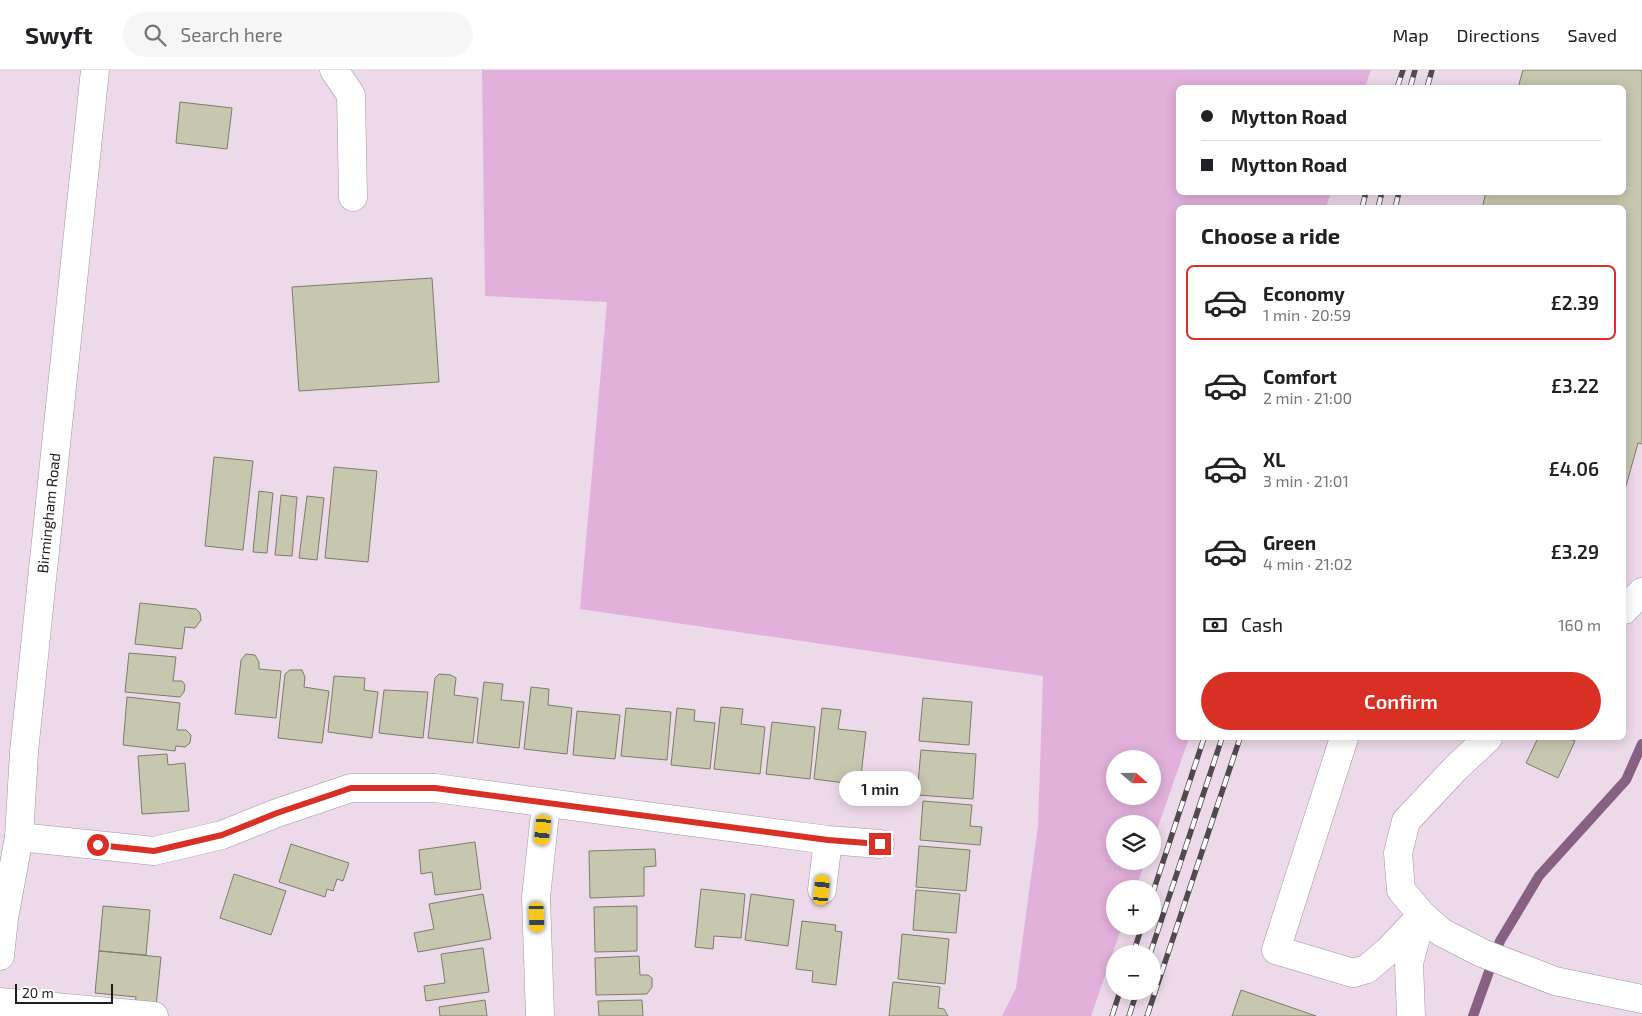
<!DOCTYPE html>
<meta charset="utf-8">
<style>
body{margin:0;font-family:"Exo 2",sans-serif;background:#f6f6f6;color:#202124;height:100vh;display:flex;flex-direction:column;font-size:19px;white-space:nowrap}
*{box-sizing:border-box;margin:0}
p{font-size:16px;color:#757577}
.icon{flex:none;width:28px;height:28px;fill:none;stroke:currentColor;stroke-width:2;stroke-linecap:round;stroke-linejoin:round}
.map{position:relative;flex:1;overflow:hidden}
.sheet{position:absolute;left:1176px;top:135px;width:450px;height:535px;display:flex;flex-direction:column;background:#fff;border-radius:8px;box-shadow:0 2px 12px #0003}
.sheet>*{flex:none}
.hud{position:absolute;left:1176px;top:15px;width:450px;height:110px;border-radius:8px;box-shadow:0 2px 12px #0003;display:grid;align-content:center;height:110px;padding:0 25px;background:#fff}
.needle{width:32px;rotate:110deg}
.buttons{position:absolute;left:1106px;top:680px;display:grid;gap:10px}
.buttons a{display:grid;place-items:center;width:55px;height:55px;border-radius:50%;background:#fff;box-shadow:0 2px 12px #0003;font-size:25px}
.scale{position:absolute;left:15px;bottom:12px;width:98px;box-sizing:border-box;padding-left:5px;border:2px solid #221c21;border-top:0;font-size:14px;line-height:18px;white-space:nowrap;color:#221c21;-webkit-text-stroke:4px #fff;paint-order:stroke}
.end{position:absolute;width:22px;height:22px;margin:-11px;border:6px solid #d93025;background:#fff;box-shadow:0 0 0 2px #fff}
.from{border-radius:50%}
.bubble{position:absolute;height:35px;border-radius:18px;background:#fff;box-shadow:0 2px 12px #0003;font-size:16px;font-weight:600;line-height:35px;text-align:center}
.car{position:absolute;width:15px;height:30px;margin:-15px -8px;border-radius:6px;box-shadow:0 0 4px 1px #0007;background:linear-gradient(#f5c518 24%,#345 0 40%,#f5c518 0 76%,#345 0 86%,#f5c518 0)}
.hud b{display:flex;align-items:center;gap:18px;height:48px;font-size:19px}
.hud b+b{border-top:1px solid #e0e0e0}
.hud i{width:12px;height:12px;background:#202124}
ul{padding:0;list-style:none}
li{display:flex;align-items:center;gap:15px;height:75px;margin:0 10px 8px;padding:0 15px;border:2px solid transparent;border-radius:8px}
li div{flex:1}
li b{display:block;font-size:19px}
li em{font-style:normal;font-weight:600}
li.selected{border-color:#d93025}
li>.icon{width:45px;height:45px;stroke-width:1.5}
h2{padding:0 25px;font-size:22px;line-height:60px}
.pay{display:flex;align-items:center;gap:12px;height:55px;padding:0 25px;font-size:19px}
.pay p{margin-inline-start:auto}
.primary-button{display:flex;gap:10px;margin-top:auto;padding:10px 25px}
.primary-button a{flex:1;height:58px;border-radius:30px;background:#d93025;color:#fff;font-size:20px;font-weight:600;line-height:58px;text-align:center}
header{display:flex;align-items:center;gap:30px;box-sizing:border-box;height:70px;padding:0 25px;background:#fff;border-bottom:1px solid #e0e0e0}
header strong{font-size:24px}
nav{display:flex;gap:28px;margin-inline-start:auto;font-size:18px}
.search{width:350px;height:45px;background:#f6f6f6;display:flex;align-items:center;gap:12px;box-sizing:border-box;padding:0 18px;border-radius:28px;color:#757577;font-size:19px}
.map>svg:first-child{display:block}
</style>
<header>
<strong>Swyft</strong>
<div class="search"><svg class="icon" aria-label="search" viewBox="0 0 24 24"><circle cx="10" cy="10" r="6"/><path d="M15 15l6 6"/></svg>Search here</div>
<nav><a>Map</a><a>Directions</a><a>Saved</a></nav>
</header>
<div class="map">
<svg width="1642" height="946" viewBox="0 0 1642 946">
<rect width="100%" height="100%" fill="#ecd9e9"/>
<!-- green -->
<path fill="#e1b1dc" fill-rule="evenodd" d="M 482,0 L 1371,0 L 1365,17 L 1179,18 L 1179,122 L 1331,123 L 1326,137 L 1179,138 L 1179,668 L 1189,668 L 1153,771 L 1152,754 L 1115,754 L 1115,791 L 1145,791 L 1136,819 L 1115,819 L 1115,856 L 1122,856 L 1091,946 L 1002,946 L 1016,918 L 1038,756 L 1043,606 L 580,539 L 607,232 L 485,226 ZM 1115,689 L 1152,689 L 1152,726 L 1115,726 Z"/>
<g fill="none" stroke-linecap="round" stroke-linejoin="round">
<!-- stream -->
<path stroke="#866182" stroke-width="10" d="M 1473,946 L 1500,871 L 1539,806 L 1626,710 L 1642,674"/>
</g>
<!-- building -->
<path fill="#c7c7b0" stroke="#7d7d68" d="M 1523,0 L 1642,0 L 1642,374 L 1638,373 L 1624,423 L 1624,138 L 1482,138 L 1486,122 L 1624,122 L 1624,18 L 1518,18 Z
M 180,32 L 232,38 L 227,79 L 176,73 Z
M 432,208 L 439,312 L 299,321 L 292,217 Z
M 214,387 L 253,391 L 243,480 L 205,476 Z
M 334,397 L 377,401 L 368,492 L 325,488 Z
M 259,421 L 273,423 L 267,483 L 253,482 Z
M 281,425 L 297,427 L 292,486 L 275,485 Z
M 307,426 L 324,428 L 317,490 L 299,488 Z
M 140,533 L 196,539 L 200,543 L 201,550 L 195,558 L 185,557 L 182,579 L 135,574 Z
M 129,583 L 176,587 L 173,611 L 182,611 L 185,615 L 184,622 L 180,627 L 125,622 Z
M 246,584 L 255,585 L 259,592 L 259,599 L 281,601 L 276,648 L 235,644 L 241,590 Z
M 290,600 L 302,600 L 305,607 L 304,617 L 329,621 L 322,673 L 278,668 L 285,604 Z
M 439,604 L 451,605 L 456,608 L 454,625 L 478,628 L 473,673 L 428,668 L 435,608 Z
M 334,606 L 365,608 L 364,620 L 378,622 L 372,668 L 328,662 Z
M 484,612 L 503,614 L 501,630 L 524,632 L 519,678 L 477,673 Z
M 531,617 L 549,619 L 548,635 L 572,638 L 567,684 L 524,679 Z
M 384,620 L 428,622 L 423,668 L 379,663 Z
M 127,627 L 180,633 L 177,660 L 186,660 L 191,665 L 190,673 L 185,677 L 176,676 L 175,681 L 123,675 Z
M 923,628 L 972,632 L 969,675 L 919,671 Z
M 721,637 L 743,639 L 741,654 L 765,657 L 760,704 L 714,699 Z
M 626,638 L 671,642 L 667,690 L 621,686 Z
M 677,638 L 695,640 L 694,651 L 715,653 L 710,699 L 671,695 Z
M 822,638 L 841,640 L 838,659 L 866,662 L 860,715 L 814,709 Z
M 577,641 L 620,645 L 615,689 L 573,685 Z
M 772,652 L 815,657 L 810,709 L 766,704 Z
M 1538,668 L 1566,668 L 1575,671 L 1558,708 L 1526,693 Z
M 921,680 L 976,684 L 973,729 L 917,725 Z
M 167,684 L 168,695 L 185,693 L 189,741 L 142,744 L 138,686 Z
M 923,731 L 972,735 L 970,756 L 982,757 L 980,775 L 920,770 Z
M 475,772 L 481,819 L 435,825 L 432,802 L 421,804 L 419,780 Z
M 291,774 L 349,793 L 343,811 L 337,809 L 333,821 L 327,819 L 325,827 L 279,812 Z
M 919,776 L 970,780 L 966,821 L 916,817 Z
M 655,779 L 656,796 L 644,797 L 644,826 L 590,828 L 589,781 Z
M 234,804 L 286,821 L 271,865 L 220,848 Z
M 701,819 L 745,824 L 741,868 L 714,866 L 713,879 L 695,877 Z
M 916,820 L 960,824 L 956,863 L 913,860 Z
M 483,824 L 491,869 L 418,882 L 414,863 L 434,859 L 429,834 Z
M 751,824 L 794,830 L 788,876 L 745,870 Z
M 103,836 L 150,840 L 146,885 L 99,881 Z
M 637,836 L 637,881 L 595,882 L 594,837 Z
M 802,851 L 836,855 L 835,861 L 842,862 L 836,915 L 812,912 L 813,901 L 796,899 Z
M 902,864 L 949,869 L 945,914 L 898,909 Z
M 483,878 L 489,922 L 426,931 L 424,916 L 445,913 L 441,884 Z
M 99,881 L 161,887 L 156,937 L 135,935 L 136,927 L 95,923 Z
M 639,886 L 640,905 L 648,905 L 652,908 L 652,917 L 647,924 L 596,925 L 595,888 Z
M 893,912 L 940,917 L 938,938 L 944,939 L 948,946 L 889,946 Z
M 1241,920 L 1316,946 L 1232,946 Z
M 485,930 L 487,946 L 440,946 L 439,937 Z
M 642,930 L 643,946 L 599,946 L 598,931 Z"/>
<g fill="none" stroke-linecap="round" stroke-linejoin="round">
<defs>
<path id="minor" d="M 334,0 L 351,25 L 353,127
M 1624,540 L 1642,522
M 1344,668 L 1276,880 L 1353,903 L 1367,899 L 1388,881 L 1422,845 L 1409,893 L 1411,946
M 1488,668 L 1456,698 L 1406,751 L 1398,783 L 1401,820 L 1422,845 L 1441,862 L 1482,883 L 1555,911 L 1642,929
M 19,767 L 154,781 L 222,765 L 277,743 L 351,718 L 435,718 L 828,770 L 880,774
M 822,820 L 828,770
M 0,932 L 154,946
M 540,946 L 536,827 L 546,734"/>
<path id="major" d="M 0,886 L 4,848 L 19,767 L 24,682 L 95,0"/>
</defs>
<!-- minor casing -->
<use href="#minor" stroke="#a593a3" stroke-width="29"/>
<!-- major casing -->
<use href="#major" stroke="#a593a3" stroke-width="29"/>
<!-- minor -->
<use href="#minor" stroke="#fff" stroke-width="28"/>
<!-- major -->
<use href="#major" stroke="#fff" stroke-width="28"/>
<defs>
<path id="rail" d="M 1397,18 L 1403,0
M 1410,18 L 1415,0
M 1427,18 L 1432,0
M 1362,138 L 1366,122
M 1378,138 L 1382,122
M 1395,138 L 1399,122
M 1152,825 L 1204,668
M 1133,884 L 1142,856
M 1150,884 L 1222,668
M 1112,946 L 1120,921
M 1129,946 L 1137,921
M 1147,946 L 1240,668"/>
</defs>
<!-- rail casing -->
<use href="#rail" stroke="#524950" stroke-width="5.5"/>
<!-- rail -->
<use href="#rail" stroke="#fff" stroke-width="4" stroke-dasharray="11" stroke-linecap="butt"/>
</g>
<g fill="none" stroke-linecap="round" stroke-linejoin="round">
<!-- route -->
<path stroke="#d93025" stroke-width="6" d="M 98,775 L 154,781 L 222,765 L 277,743 L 351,718 L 435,718 L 828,770 L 880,774"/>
</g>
<g text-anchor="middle" stroke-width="4" stroke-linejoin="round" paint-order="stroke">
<!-- street labels -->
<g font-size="15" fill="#221c21" stroke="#fff">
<text transform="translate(49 443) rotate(-84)" y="5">Birmingham Road</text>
</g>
</g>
</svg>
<div class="buttons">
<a><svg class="needle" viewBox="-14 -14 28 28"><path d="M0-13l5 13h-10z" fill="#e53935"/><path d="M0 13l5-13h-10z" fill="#757577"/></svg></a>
<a><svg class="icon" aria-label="layers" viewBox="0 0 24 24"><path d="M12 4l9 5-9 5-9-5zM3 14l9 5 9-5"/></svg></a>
<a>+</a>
<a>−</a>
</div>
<div class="scale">20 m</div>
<i class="end from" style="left:98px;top:775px"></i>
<i class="end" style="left:880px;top:774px"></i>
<div class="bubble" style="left:839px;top:701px;width:82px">1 min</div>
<i class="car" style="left:543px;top:760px;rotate:186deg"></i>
<i class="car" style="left:822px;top:820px;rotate:6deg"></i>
<i class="car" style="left:537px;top:847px;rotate:178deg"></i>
<div class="hud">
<b><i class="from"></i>Mytton Road</b>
<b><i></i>Mytton Road</b>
</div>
<section class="sheet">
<h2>Choose a ride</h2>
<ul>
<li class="selected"><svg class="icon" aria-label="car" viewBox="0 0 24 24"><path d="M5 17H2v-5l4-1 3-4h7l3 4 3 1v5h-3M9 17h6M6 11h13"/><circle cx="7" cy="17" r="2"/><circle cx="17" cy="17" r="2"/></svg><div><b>Economy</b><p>1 min · 20:59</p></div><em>£2.39</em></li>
<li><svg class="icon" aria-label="car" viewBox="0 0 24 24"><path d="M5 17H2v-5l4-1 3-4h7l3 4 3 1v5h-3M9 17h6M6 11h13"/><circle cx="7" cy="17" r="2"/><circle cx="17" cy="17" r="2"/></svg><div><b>Comfort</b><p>2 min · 21:00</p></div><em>£3.22</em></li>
<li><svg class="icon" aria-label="car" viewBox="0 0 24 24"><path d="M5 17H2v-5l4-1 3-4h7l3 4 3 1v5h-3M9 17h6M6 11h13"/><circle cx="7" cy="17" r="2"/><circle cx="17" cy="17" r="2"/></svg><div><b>XL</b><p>3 min · 21:01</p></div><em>£4.06</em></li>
<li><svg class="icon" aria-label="car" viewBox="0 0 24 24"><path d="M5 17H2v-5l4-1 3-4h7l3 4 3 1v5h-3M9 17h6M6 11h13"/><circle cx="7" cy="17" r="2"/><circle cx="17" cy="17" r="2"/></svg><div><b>Green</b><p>4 min · 21:02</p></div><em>£3.29</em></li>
</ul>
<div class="pay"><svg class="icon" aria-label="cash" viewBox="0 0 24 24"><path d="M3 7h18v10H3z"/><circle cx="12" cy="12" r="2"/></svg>Cash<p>160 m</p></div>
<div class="primary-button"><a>Confirm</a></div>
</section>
</div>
